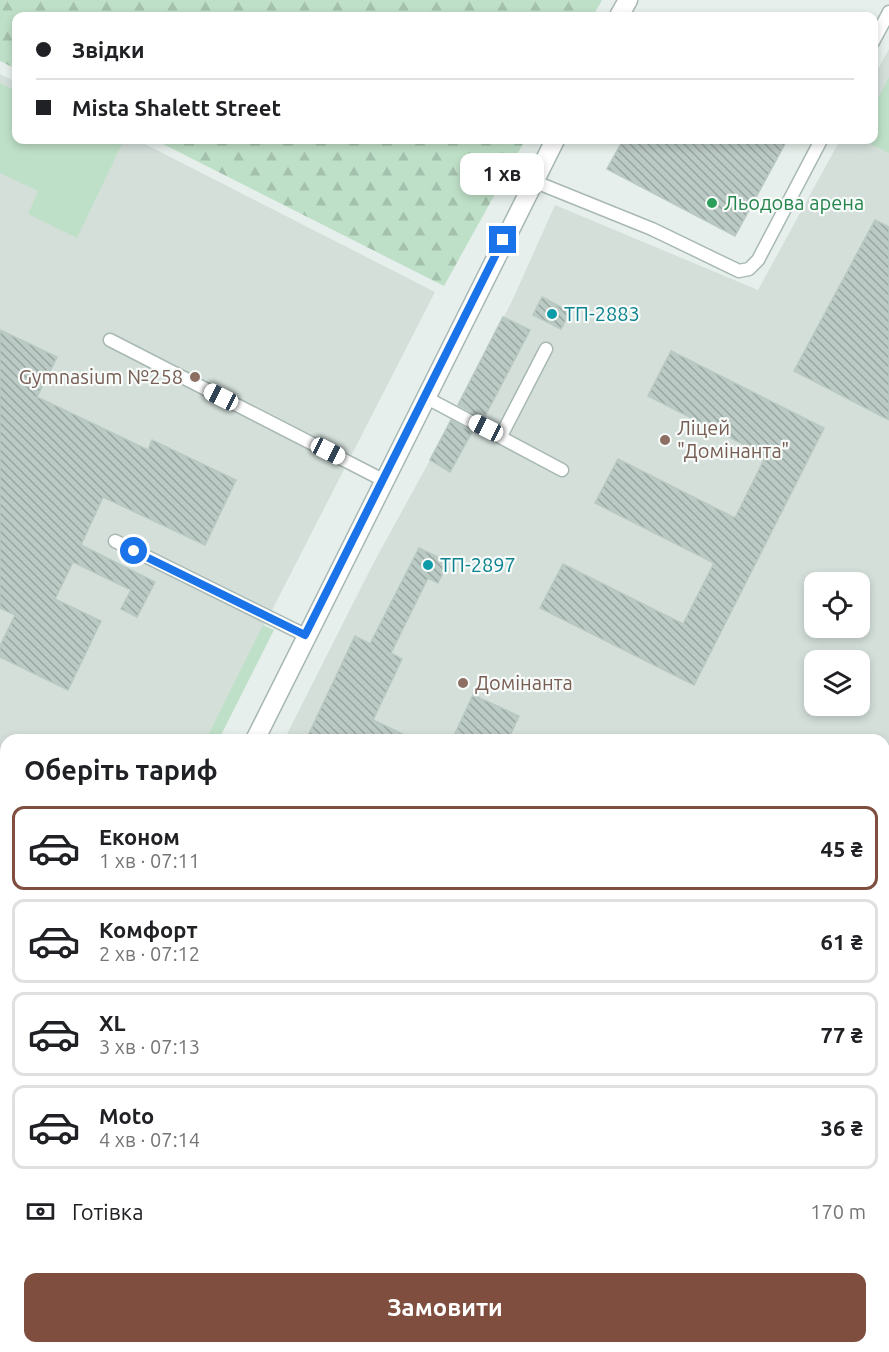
<!DOCTYPE html>
<html lang="uk">
<meta charset="utf-8">
<style>
body{margin:0;font-family:Ubuntu,sans-serif;background:#f6f6f6;color:#202124;height:100vh;display:flex;flex-direction:column;font-size:22px;white-space:nowrap}
*{box-sizing:border-box;margin:0}
p{font-size:20px;color:#757577}
.icon{flex:none;width:33px;height:33px;fill:none;stroke:currentColor;stroke-width:2;stroke-linecap:round;stroke-linejoin:round}
.map{position:relative;flex:1;overflow:hidden}
.sheet{position:absolute;left:0px;top:734px;width:890px;height:620px;display:flex;flex-direction:column;background:#fff;border-radius:18px 18px 0 0;box-shadow:0 3px 9px #0003}
.sheet>*{flex:none}
.banner{position:absolute;left:12px;top:12px;width:866px;height:132px;border-radius:12px;box-shadow:0 3px 9px #0003;display:grid;align-content:center;height:132px;padding:0 24px;background:#fff}
.fabs{position:absolute;left:804px;top:572px;display:grid;gap:12px}
.fabs a{display:grid;place-items:center;width:66px;height:66px;border-radius:12px;background:#fff;box-shadow:0 3px 9px #0003;font-size:30px}
.end{position:absolute;width:27px;height:27px;margin:-14px;border:8px solid #1a73e8;background:#fff;box-shadow:0 0 0 3px #fff}
.from{border-radius:50%}
.bubble{position:absolute;height:42px;border-radius:12px;background:#fff;box-shadow:0 3px 9px #0003;font-size:20px;font-weight:700;line-height:42px;text-align:center}
.car{position:absolute;width:18px;height:36px;margin:-18px -9px;border-radius:8px;box-shadow:0 0 4px 2px #0007;background:linear-gradient(#fff 24%,#345 0 40%,#fff 0 76%,#345 0 86%,#fff 0)}
.banner b{display:flex;align-items:center;gap:21px;height:57px;font-size:22px}
.banner b+b{border-top:2px solid #e0e0e0}
.banner i{width:15px;height:15px;background:#202124}
ul{padding:0;list-style:none}
li{display:flex;align-items:center;gap:18px;height:84px;margin:0 12px 9px;padding:0 12px;border:3px solid #e0e0e0;border-radius:12px}
li div{flex:1}
li b{display:block;font-size:22px}
li em{font-style:normal;font-weight:700}
li.active{border-color:#7f4e3f}
li>.icon{width:54px;height:54px;stroke-width:1.5}
h2{padding:0 24px;font-size:27px;line-height:72px}
.pay{display:flex;align-items:center;gap:15px;height:66px;padding:0 24px;font-size:22px}
.pay p{margin-inline-start:auto}
.cta{display:flex;gap:12px;margin-top:auto;padding:12px 24px}
.cta a{flex:1;height:69px;border-radius:12px;background:#7f4e3f;color:#fff;font-size:24px;font-weight:700;line-height:69px;text-align:center}
.map>svg:first-child{display:block}
</style>
<div class="map">
<svg width="889" height="1352" viewBox="0 0 889 1352">
<defs>
<pattern id="forest-firs" width="22" height="20" patternUnits="userSpaceOnUse" patternTransform="scale(1.5)"><rect width="22" height="20" fill="#bfe0c8"/><path d="M5 1l3.5 6h-7zM16 11l3.5 6h-7z" fill="#a4c1ad"/></pattern>
<pattern id="building-back-hatch" width="6" height="6" patternUnits="userSpaceOnUse" patternTransform="scale(1.5)"><rect width="6" height="6" fill="#bbcac4"/><path d="M-1 5l2 2M0 0l6 6M5-1l2 2" fill="none" stroke="#98a6a0"/></pattern>
</defs>
<rect width="100%" height="100%" fill="#e6efeb"/>
<!-- built -->
<path fill="#d4dfda" fill-rule="evenodd" d="M 889,49 L 889,922 L 884,933 L 884,740 L 284,740 L 373,564 L 452,420 L 512,301 L 555,205 L 758,290 L 840,140 L 873,140 L 873,78 ZM 814,582 L 860,582 L 860,627 L 814,627 ZM 814,660 L 860,660 L 860,705 L 814,705 Z
M 0,74 L 16,82 L 16,140 L 137,140 L 435,292 L 206,739 L 6,740 L 6,781 L 0,778 Z"/>
<!-- green -->
<path fill="#bfe0c8" d="M 889,77 L 889,153 L 862,140 L 873,140 L 873,109 Z
M 0,83 L 16,91 L 16,140 L 118,140 L 123,142 L 77,238 L 28,214 L 38,191 L 0,173 Z
M 263,625 L 274,630 L 219,739 L 206,739 Z
M 0,778 L 6,781 L 6,844 L 0,841 Z
M 889,1197 L 889,1267 L 884,1278 L 884,1200 Z
M 639,1347 L 695,1347 L 693,1352 L 637,1352 Z
M 763,1347 L 850,1347 L 847,1352 L 761,1352 Z"/>
<!-- forest -->
<path fill="url(#forest-firs)" d="M 0,0 L 602,0 L 593,16 L 16,16 L 16,69 L 0,61 Z
M 155,140 L 525,140 L 444,286 Z"/>
<!-- building -->
<path fill="url(#building-back-hatch)" stroke="#b8c9c2" stroke-width="1.5" d="M 623,140 L 787,140 L 735,236 L 607,169 Z
M 875,220 L 889,227 L 889,420 L 794,371 Z
M 542,297 L 570,312 L 561,329 L 533,315 Z
M 503,317 L 530,330 L 484,418 L 458,405 Z
M 0,330 L 57,357 L 37,397 L 148,450 L 152,440 L 236,480 L 205,545 L 103,497 L 81,545 L 155,582 L 137,617 L 121,609 L 131,590 L 73,562 L 55,599 L 101,621 L 68,690 L 0,657 L 0,646 L 15,615 L 0,608 Z
M 671,351 L 824,428 L 694,685 L 540,608 L 563,564 L 683,624 L 714,563 L 595,503 L 618,459 L 735,518 L 766,456 L 648,396 Z
M 451,420 L 472,432 L 450,472 L 430,460 Z
M 419,548 L 448,562 L 438,583 L 428,578 L 391,653 L 402,659 L 373,720 L 415,740 L 306,740 L 355,636 L 370,644 Z
M 473,695 L 519,716 L 508,740 L 452,740 Z"/>
<g fill="none" stroke-linecap="round" stroke-linejoin="round">
<defs>
<path id="service" d="M 873,42 L 889,12
M 533,181 L 652,229 L 739,271 L 749,269 L 758,260 L 821,140
M 110,340 L 383,480
M 425,397 L 562,470
M 501,436 L 546,349
M 115,541 L 305,635
M 0,1283 L 6,1271
M 884,1296 L 889,1285
M 458,1347 L 461,1352
M 166,1352 L 168,1347
M 318,1352 L 320,1347
M 484,1352 L 489,1347
M 548,1352 L 552,1347
M 856,1352 L 859,1347"/>
<path id="minor" d="M 619,16 L 628,0
M 255,740 L 555,140
M 884,1031 L 889,1020
M 884,1156 L 889,1154
M 720,1352 L 723,1347"/>
<path id="tertiary" d="M 0,909 L 6,914
M 364,1347 L 366,1352"/>
</defs>
<!-- service casing -->
<use href="#service" stroke="#a8b8b2" stroke-width="15"/>
<!-- minor casing -->
<use href="#minor" stroke="#a8b8b2" stroke-width="21"/>
<!-- tertiary casing -->
<use href="#tertiary" stroke="#a8b8b2" stroke-width="21"/>
<!-- service -->
<use href="#service" stroke="#fff" stroke-width="12"/>
<!-- minor -->
<use href="#minor" stroke="#fff" stroke-width="18"/>
<!-- tertiary -->
<use href="#tertiary" stroke="#fff" stroke-width="18"/>
</g>
<g fill="none" stroke-linecap="round" stroke-linejoin="round">
<!-- route -->
<path stroke="#1a73e8" stroke-width="8" d="M 134,551 L 305,635 L 503,240"/>
</g>
<!-- markers -->
<circle fill="#2e9e5b" stroke="#f7fbf9" stroke-width="2" cx="712" cy="203" r="6"/>
<g fill="#0f9aa8" stroke="#f7fbf9" stroke-width="2">
<circle cx="552" cy="314" r="6"/>
<circle cx="428" cy="565" r="6"/>
</g>
<g fill="#8d6e63" stroke="#f7fbf9" stroke-width="2">
<circle cx="195" cy="377" r="6"/>
<circle cx="665" cy="440" r="6"/>
<circle cx="463" cy="683" r="6"/>
</g>
<g text-anchor="middle" stroke-width="4.5" stroke-linejoin="round" paint-order="stroke">
<!-- leisure labels -->
<g font-size="20" fill="#27864d" stroke="#f7fbf9" text-anchor="start">
<text x="724" y="210">Льодова арена</text>
</g>
<!-- culture labels -->
<g font-size="20" fill="#0d838f" stroke="#f7fbf9" text-anchor="start">
<text x="564" y="321">ТП-2883</text>
<text x="440" y="572">ТП-2897</text>
</g>
<!-- education labels -->
<g font-size="20" fill="#785e54" stroke="#f7fbf9" text-anchor="start">
<text x="183" y="384" text-anchor="end">Gymnasium №258</text>
<text x="677" y="435">Ліцей<tspan x="677" dy="23">"Домінанта"</tspan></text>
<text x="475" y="690">Домінанта</text>
</g>
</g>
</svg>
<div class="fabs">
<a><svg class="icon" aria-label="locate" viewBox="0 0 24 24"><circle cx="12" cy="12" r="6"/><path d="M12 2v4M12 18v4M2 12h4M18 12h4"/></svg></a>
<a><svg class="icon" aria-label="layers" viewBox="0 0 24 24"><path d="M12 4l9 5-9 5-9-5zM3 14l9 5 9-5"/></svg></a>
</div>
<i class="end from" style="left:134px;top:551px"></i>
<i class="end" style="left:503px;top:240px"></i>
<div class="bubble" style="left:460px;top:153px;width:84px">1 хв</div>
<i class="car" style="left:221px;top:397px;rotate:297deg"></i>
<i class="car" style="left:486px;top:428px;rotate:297deg"></i>
<i class="car" style="left:328px;top:451px;rotate:117deg"></i>
<div class="banner">
<b><i class="from"></i>Звідки</b>
<b><i></i>Mista Shalett Street</b>
</div>
<section class="sheet">
<h2>Оберіть тариф</h2>
<ul>
<li class="active"><svg class="icon" aria-label="car" viewBox="0 0 24 24"><path d="M5 17H2v-5l4-1 3-4h7l3 4 3 1v5h-3M9 17h6M6 11h13"/><circle cx="7" cy="17" r="2"/><circle cx="17" cy="17" r="2"/></svg><div><b>Економ</b><p>1 хв · 07:11</p></div><em>45 ₴</em></li>
<li><svg class="icon" aria-label="car" viewBox="0 0 24 24"><path d="M5 17H2v-5l4-1 3-4h7l3 4 3 1v5h-3M9 17h6M6 11h13"/><circle cx="7" cy="17" r="2"/><circle cx="17" cy="17" r="2"/></svg><div><b>Комфорт</b><p>2 хв · 07:12</p></div><em>61 ₴</em></li>
<li><svg class="icon" aria-label="car" viewBox="0 0 24 24"><path d="M5 17H2v-5l4-1 3-4h7l3 4 3 1v5h-3M9 17h6M6 11h13"/><circle cx="7" cy="17" r="2"/><circle cx="17" cy="17" r="2"/></svg><div><b>XL</b><p>3 хв · 07:13</p></div><em>77 ₴</em></li>
<li><svg class="icon" aria-label="car" viewBox="0 0 24 24"><path d="M5 17H2v-5l4-1 3-4h7l3 4 3 1v5h-3M9 17h6M6 11h13"/><circle cx="7" cy="17" r="2"/><circle cx="17" cy="17" r="2"/></svg><div><b>Moto</b><p>4 хв · 07:14</p></div><em>36 ₴</em></li>
</ul>
<div class="pay"><svg class="icon" aria-label="cash" viewBox="0 0 24 24"><path d="M3 7h18v10H3z"/><circle cx="12" cy="12" r="2"/></svg>Готівка<p>170 m</p></div>
<div class="cta"><a>Замовити</a></div>
</section>
</div>
